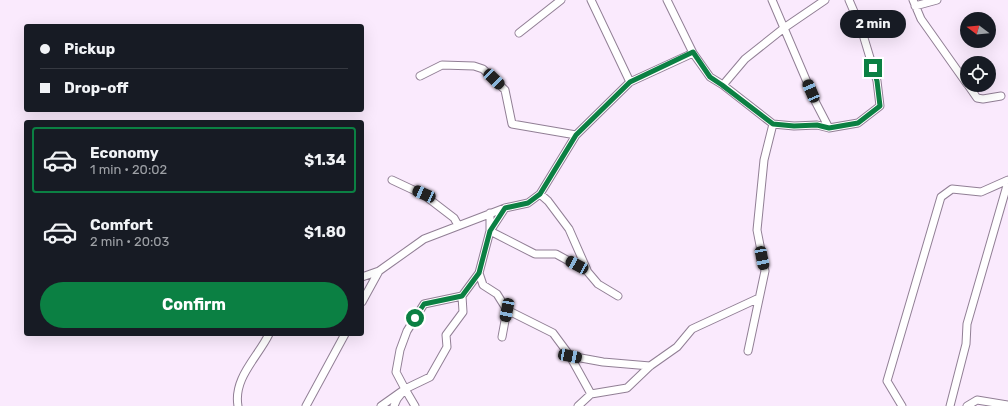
<!DOCTYPE html>
<meta charset="utf-8">
<style>
body{margin:0;font-family:Rubik,sans-serif;background:#20242c;color:#f1f3f6;height:100vh;display:flex;flex-direction:column;font-size:15px;white-space:nowrap}
*{box-sizing:border-box;margin:0}
p{font-size:13px;color:#9ea1a6}
.icon{flex:none;width:22px;height:22px;fill:none;stroke:currentColor;stroke-width:2;stroke-linecap:round;stroke-linejoin:round}
.map{position:relative;flex:1;overflow:hidden}
.details{position:absolute;left:24px;top:120px;width:340px;height:216px;display:flex;flex-direction:column;background:#171b24;border-radius:4px;box-shadow:0 4px 16px #0002}
.details>*{flex:none}
.banner{position:absolute;left:24px;top:24px;width:340px;height:88px;border-radius:4px;box-shadow:0 4px 16px #0002;display:grid;align-content:center;height:88px;padding:0 16px;background:#171b24}
.needle{width:26px;rotate:286deg}
.fabs{position:absolute;left:960px;top:12px;display:grid;gap:8px}
.fabs a{display:grid;place-items:center;width:36px;height:36px;border-radius:50%;background:#171b24;box-shadow:0 4px 16px #0002;font-size:20px}
.end{position:absolute;width:18px;height:18px;margin:-9px;border:5px solid #0b8043;background:#fff;box-shadow:0 0 0 2px #fff}
.from{border-radius:50%}
.bubble{position:absolute;height:28px;border-radius:14px;background:#171b24;box-shadow:0 4px 16px #0002;font-size:13px;font-weight:700;line-height:28px;text-align:center}
.car{position:absolute;width:12px;height:24px;margin:-12px -6px;border-radius:5px;box-shadow:0 0 3px 1px #0007;background:linear-gradient(#222 24%,#8ab4d8 0 40%,#222 0 76%,#8ab4d8 0 86%,#222 0)}
.banner b{display:flex;align-items:center;gap:14px;height:38px;font-size:15px}
.banner b+b{border-top:1px solid #363941}
.banner i{width:10px;height:10px;background:#f1f3f6}
ul{padding:7px 0 0;list-style:none}
li{display:flex;align-items:center;gap:12px;height:66px;margin:0 8px 6px;padding:0 8px;border:2px solid transparent;border-radius:4px}
li div{flex:1}
li b{display:block;font-size:15px}
li em{font-style:normal;font-weight:700}
li.selected{border-color:#0b8043}
li>.icon{width:36px;height:36px;stroke-width:1.5}
.cta{display:flex;gap:8px;margin-top:auto;padding:8px 16px}
.cta a{flex:1;height:46px;border-radius:24px;background:#0b8043;color:#fff;font-size:16px;font-weight:700;line-height:46px;text-align:center}
.map>svg:first-child{display:block}
</style>
<div class="map">
<svg width="1008" height="406" viewBox="0 0 1008 406">
<rect width="100%" height="100%" fill="#faeafd"/>
<g fill="none" stroke-linecap="round" stroke-linejoin="round">
<defs>
<path id="street" d="M 591,0 L 630,82
M 667,0 L 693,53 L 710,77 L 723,85 L 773,124 L 794,126 L 817,125 L 829,128 L 858,123 L 880,106 L 877,81 L 861,28 L 849,0
M 772,0 L 816,103 L 829,128
M 913,0 L 921,19 L 967,84
M 915,6 L 937,0
M 519,33 L 561,0
M 420,76 L 442,65 L 474,66 L 483,69 L 505,90 L 512,124 L 576,135
M 723,85 L 745,59 L 784,28 L 825,0
M 968,85 L 977,98 L 983,99 L 1001,96
M 392,180 L 424,195 L 454,218 L 458,225
M 540,194 L 548,201 L 569,229 L 587,270
M 490,213 L 490,231 L 535,254 L 556,254 L 587,271 L 598,284 L 618,296
M 479,273 L 483,285 L 497,294 L 507,310 L 553,333 L 570,356 L 603,362 L 650,366
M 362,277 L 379,271
M 362,302 L 379,271 L 424,239 L 505,208 L 528,203 L 540,194 L 576,135 L 630,82 L 693,53
M 502,337 L 507,310
M 748,351 L 765,271 L 757,230 L 764,160 L 773,124
M 570,356 L 591,394
M 405,389 L 415,406
M 238,406 C 233,378 258,357 269,334
M 306,406 L 345,334
M 381,406 L 405,389 L 430,377 L 447,347 L 446,335 L 463,312 L 462,296
M 394,406 L 397,399 L 405,389 L 396,372 L 400,350 L 407,331 L 424,304 L 462,296 L 479,273 L 490,231 L 505,208
M 578,406 L 591,394 L 627,388 L 650,366 L 677,347 L 692,329 L 759,298
M 902,406 L 887,381 L 941,197 L 952,189 L 981,192 L 1008,180
M 950,406 L 966,344 L 967,324 L 1008,182
M 967,406 L 977,400 L 1008,405"/>
</defs>
<!-- street casing -->
<use href="#street" stroke="#917f95" stroke-width="9"/>
<!-- street -->
<use href="#street" stroke="#fff" stroke-width="7"/>
</g>
<g fill="none" stroke-linecap="round" stroke-linejoin="round">
<!-- route -->
<path stroke="#0b8043" stroke-width="5" d="M 415,318 L 424,304 L 462,296 L 479,273 L 490,231 L 505,208 L 528,203 L 540,194 L 576,135 L 630,82 L 693,52 L 710,77 L 722,85 L 773,124 L 794,126 L 817,125 L 829,128 L 858,123 L 880,106 L 877,81 L 873,68"/>
</g>
</svg>
<div class="fabs">
<a><svg class="needle" viewBox="-14 -14 28 28"><path d="M0-13l5 13h-10z" fill="#e53935"/><path d="M0 13l5-13h-10z" fill="#9ea1a6"/></svg></a>
<a><svg class="icon" aria-label="locate" viewBox="0 0 24 24"><circle cx="12" cy="12" r="6"/><path d="M12 2v4M12 18v4M2 12h4M18 12h4"/></svg></a>
</div>
<i class="end from" style="left:415px;top:318px"></i>
<i class="end" style="left:873px;top:68px"></i>
<div class="bubble" style="left:840px;top:10px;width:66px">2 min</div>
<i class="car" style="left:494px;top:79px;rotate:134deg"></i>
<i class="car" style="left:811px;top:91px;rotate:337deg"></i>
<i class="car" style="left:424px;top:194px;rotate:294deg"></i>
<i class="car" style="left:762px;top:258px;rotate:169deg"></i>
<i class="car" style="left:577px;top:265px;rotate:298deg"></i>
<i class="car" style="left:507px;top:310px;rotate:191deg"></i>
<i class="car" style="left:570px;top:356px;rotate:101deg"></i>
<div class="banner">
<b><i class="from"></i>Pickup</b>
<b><i></i>Drop-off</b>
</div>
<section class="details">
<ul>
<li class="selected"><svg class="icon" aria-label="car" viewBox="0 0 24 24"><path d="M5 17H2v-5l4-1 3-4h7l3 4 3 1v5h-3M9 17h6M6 11h13"/><circle cx="7" cy="17" r="2"/><circle cx="17" cy="17" r="2"/></svg><div><b>Economy</b><p>1 min · 20:02</p></div><em>$1.34</em></li>
<li><svg class="icon" aria-label="car" viewBox="0 0 24 24"><path d="M5 17H2v-5l4-1 3-4h7l3 4 3 1v5h-3M9 17h6M6 11h13"/><circle cx="7" cy="17" r="2"/><circle cx="17" cy="17" r="2"/></svg><div><b>Comfort</b><p>2 min · 20:03</p></div><em>$1.80</em></li>
</ul>
<div class="cta"><a>Confirm</a></div>
</section>
</div>
